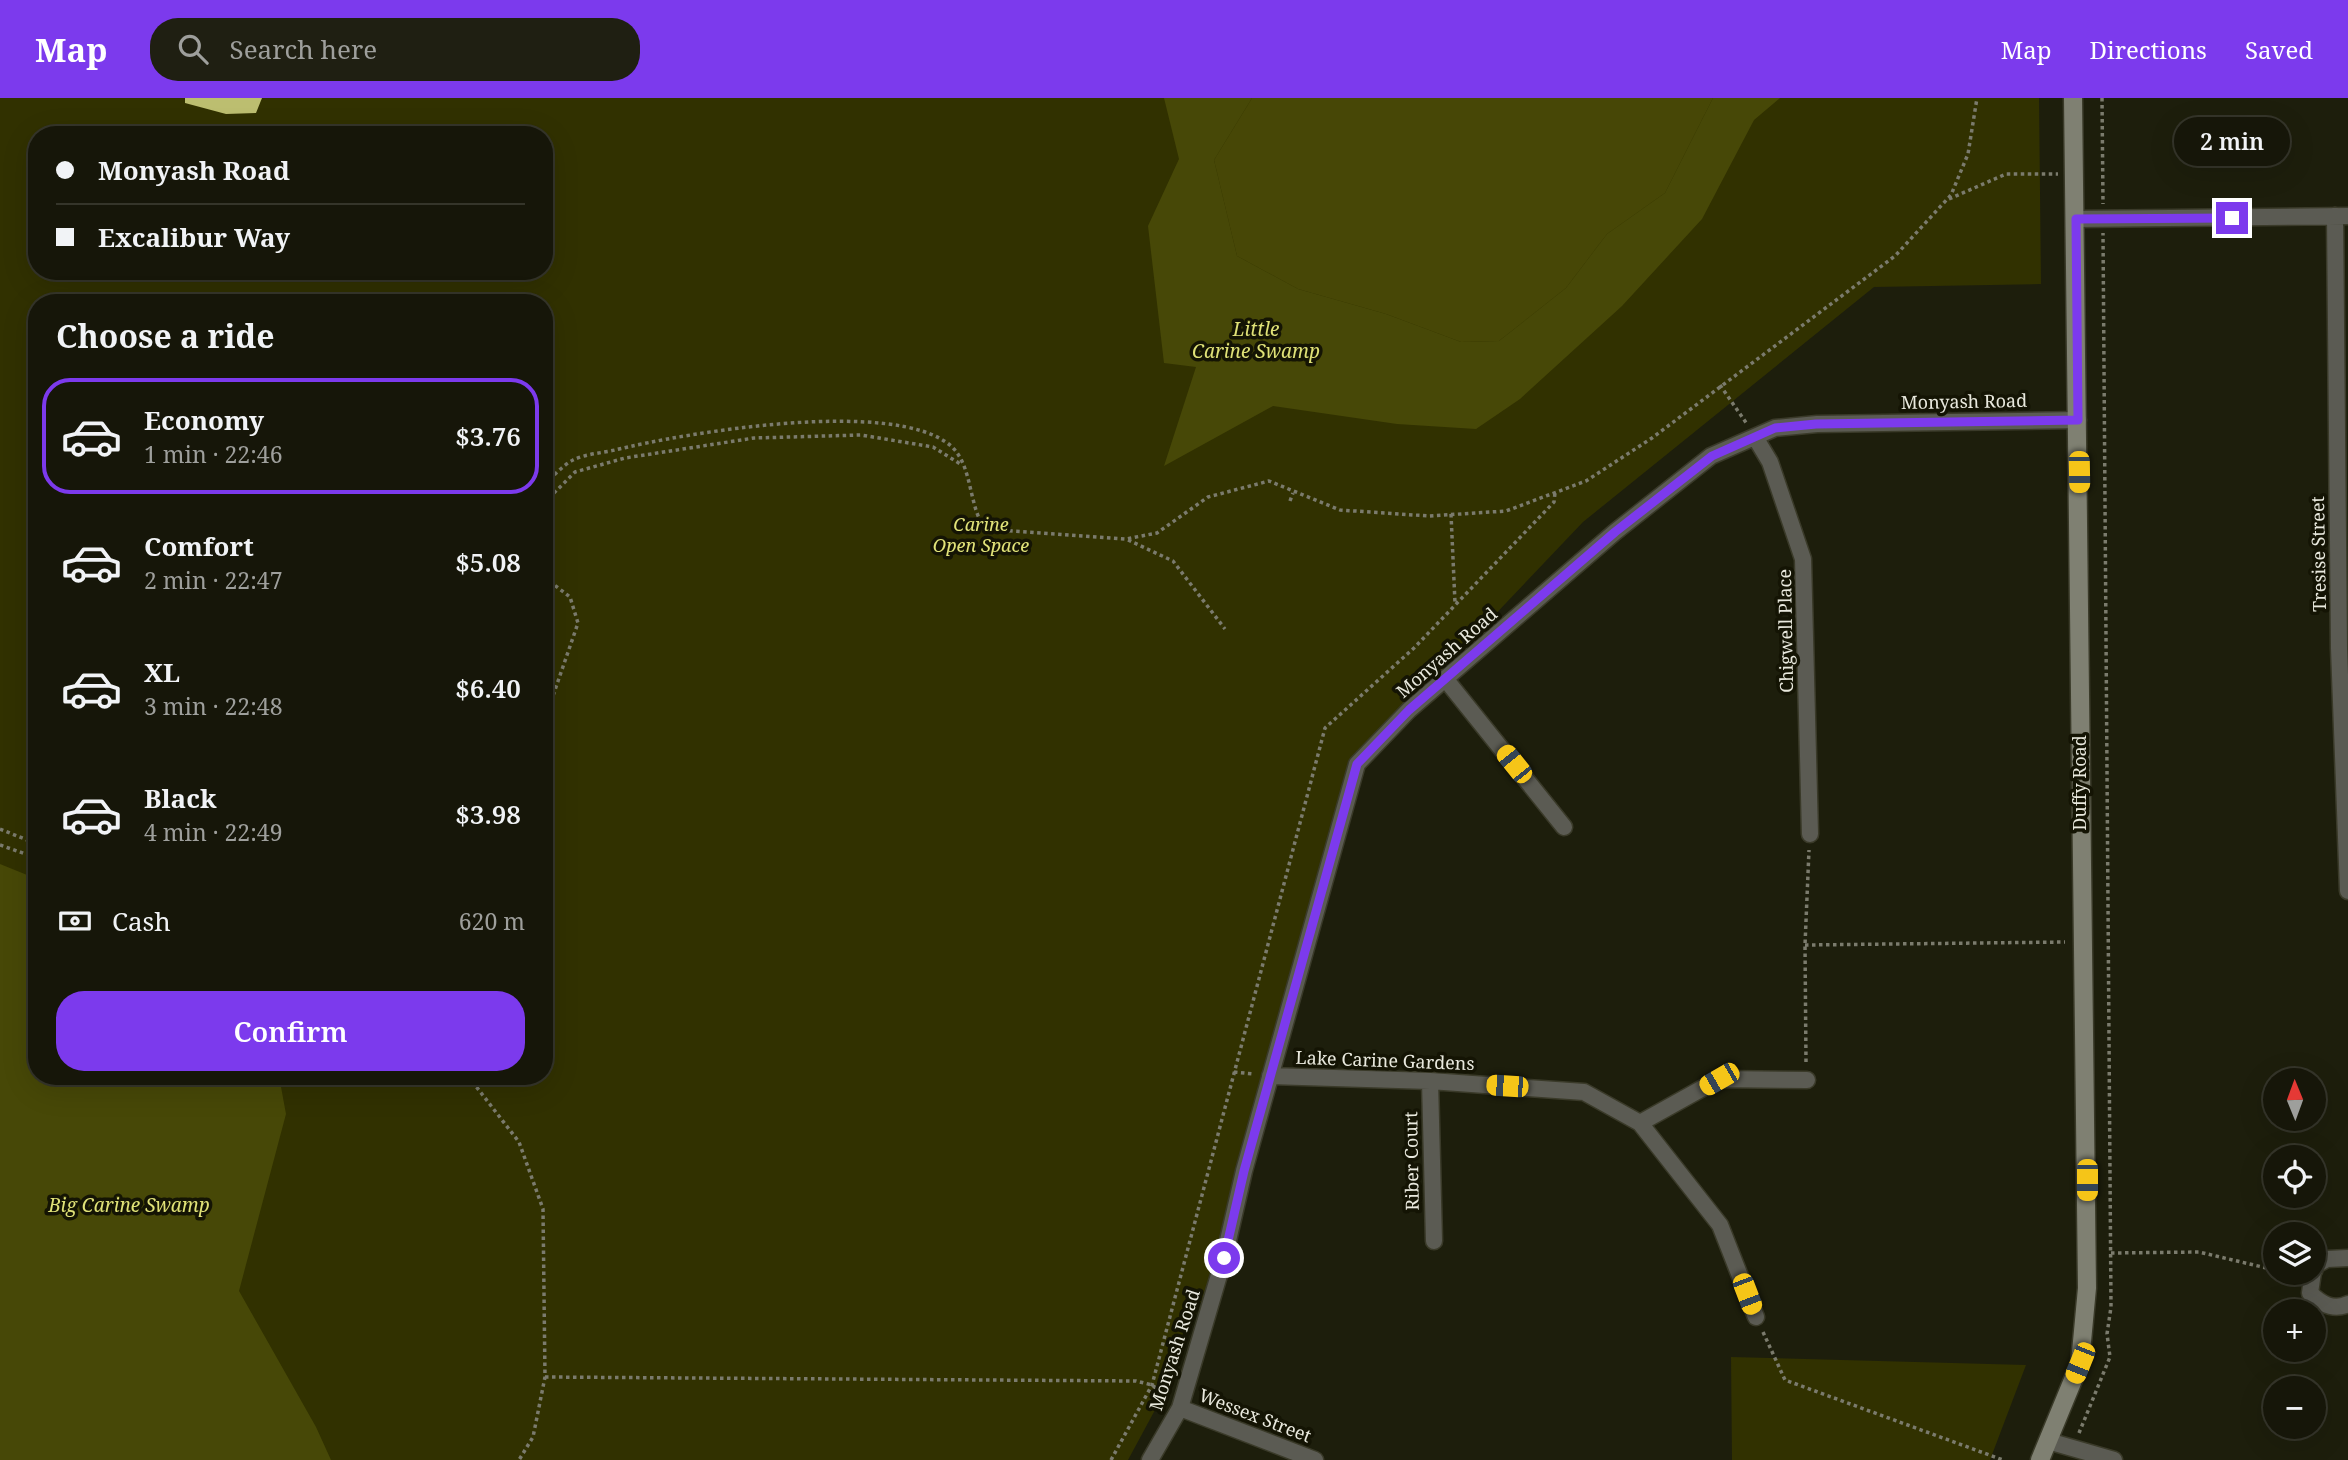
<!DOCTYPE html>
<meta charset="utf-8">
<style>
body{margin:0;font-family:"Noto Serif",serif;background:#1f1f12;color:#f1f3f6;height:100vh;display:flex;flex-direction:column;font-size:26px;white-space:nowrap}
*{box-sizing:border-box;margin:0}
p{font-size:23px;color:#9e9f9c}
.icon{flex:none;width:38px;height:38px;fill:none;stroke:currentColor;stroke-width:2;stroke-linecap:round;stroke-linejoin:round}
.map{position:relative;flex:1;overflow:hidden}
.panel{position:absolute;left:28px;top:196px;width:525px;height:791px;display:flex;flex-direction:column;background:#161609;border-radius:28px;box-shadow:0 7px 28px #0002,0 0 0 2px #35352a}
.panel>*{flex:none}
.banner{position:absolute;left:28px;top:28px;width:525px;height:154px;border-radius:28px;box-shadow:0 7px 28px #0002,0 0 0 2px #35352a;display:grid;align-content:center;height:154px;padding:0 28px;background:#161609}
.needle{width:46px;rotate:359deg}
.fabs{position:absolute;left:2263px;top:970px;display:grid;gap:14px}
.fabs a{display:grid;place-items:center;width:63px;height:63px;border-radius:50%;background:#161609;box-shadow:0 7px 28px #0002,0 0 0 2px #35352a;font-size:35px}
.end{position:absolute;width:32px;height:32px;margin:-16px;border:9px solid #7c3aed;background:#fff;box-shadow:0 0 0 4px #fff}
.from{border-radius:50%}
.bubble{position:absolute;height:49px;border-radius:24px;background:#161609;box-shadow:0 7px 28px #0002,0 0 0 2px #35352a;font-size:23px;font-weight:600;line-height:49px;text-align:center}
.car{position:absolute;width:21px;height:42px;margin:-21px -10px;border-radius:9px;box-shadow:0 0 5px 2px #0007;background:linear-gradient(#f5c518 24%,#345 0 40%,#f5c518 0 76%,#345 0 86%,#f5c518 0)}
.banner b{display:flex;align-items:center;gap:24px;height:66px;font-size:26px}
.banner b+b{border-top:2px solid #35352a}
.banner i{width:18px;height:18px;background:#f1f3f6}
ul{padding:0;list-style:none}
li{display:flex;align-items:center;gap:21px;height:116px;margin:0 14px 10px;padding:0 14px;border:4px solid transparent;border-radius:28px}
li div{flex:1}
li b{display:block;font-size:26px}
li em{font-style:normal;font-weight:600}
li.current{border-color:#7c3aed}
li>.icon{width:63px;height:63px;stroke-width:1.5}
h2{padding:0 28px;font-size:32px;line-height:84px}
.pay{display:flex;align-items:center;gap:18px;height:77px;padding:0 28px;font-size:26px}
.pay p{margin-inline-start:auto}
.action{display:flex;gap:14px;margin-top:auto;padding:14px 28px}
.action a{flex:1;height:80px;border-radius:28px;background:#7c3aed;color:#fff;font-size:28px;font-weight:600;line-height:80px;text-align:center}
header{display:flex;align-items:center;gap:42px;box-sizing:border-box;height:98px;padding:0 35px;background:#7c3aed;color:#fff}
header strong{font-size:33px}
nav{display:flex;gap:38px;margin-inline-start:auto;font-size:24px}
.search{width:490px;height:63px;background:#1f1f12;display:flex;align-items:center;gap:18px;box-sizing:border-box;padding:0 24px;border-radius:28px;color:#9e9f9c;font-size:26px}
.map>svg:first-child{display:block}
</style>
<header>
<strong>Map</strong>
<div class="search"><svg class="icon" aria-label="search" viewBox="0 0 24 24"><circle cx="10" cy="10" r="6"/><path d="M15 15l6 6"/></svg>Search here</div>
<nav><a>Map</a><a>Directions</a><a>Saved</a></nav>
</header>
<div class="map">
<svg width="2348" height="1362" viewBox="0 0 2348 1362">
<rect width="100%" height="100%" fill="#1d1e0c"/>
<!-- green -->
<path fill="#313100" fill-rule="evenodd" d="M 0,0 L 2039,0 L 2041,186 L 1874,189 L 1583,424 L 1349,670 L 1214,1172 L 1155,1312 L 1128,1362 L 0,1362 ZM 37,37 L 544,37 L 544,173 L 37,173 ZM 37,205 L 544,205 L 544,978 L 37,978 Z
M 1731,1259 L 2026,1267 L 1990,1362 L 1732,1362 Z"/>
<!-- forest -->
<path fill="#474706" d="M 1252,0 L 1713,0 L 1665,95 L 1607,136 L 1566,190 L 1499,243 L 1461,244 L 1386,216 L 1298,191 L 1237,158 L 1214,62 Z"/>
<!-- water -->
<path fill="#474807" d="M 1164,0 L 1252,0 L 1214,62 L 1237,158 L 1298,191 L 1386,216 L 1461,244 L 1499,243 L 1566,190 L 1607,136 L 1665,95 L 1713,0 L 1780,0 L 1754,22 L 1702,121 L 1622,208 L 1520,301 L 1476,331 L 1397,326 L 1273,308 L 1164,368 L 1196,269 L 1164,265 L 1148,128 L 1179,61 Z
M 0,766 L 37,781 L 37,978 L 279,978 L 286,1016 L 239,1193 L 316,1329 L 331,1362 L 0,1362 Z"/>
<!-- building -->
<path fill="#bcbe70" d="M 185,0 L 262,0 L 256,15 L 226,16 L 185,5 Z"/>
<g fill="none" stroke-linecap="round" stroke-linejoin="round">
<defs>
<path id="street" d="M 2335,118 L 2339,550 L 2348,793
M 2076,121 L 2348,118
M 1755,339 L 1770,364 L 1803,461 L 1810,736
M 1447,583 L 1564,729
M 1270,978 L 1430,983 L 1584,994 L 1640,1025 L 1720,1127 L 1756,1219
M 1430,983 L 1434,1143
M 1640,1025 L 1719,981 L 1807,982
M 2314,1173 L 2316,1167 L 2327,1161 L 2348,1160
M 2313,1174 L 2310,1195 C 2321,1206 2333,1213 2348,1206
M 1180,1310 L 1315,1362
M 2048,1343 L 2114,1362
M 1150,1362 L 1180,1310 L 1224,1160 L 1244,1073 L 1357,666 L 1409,612 L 1615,434 L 1711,358 L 1775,330 L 1817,326 L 2078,322"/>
<path id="secondary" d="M 2040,1362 L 2080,1265 L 2087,1190 L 2073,0"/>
</defs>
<!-- street casing -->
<use href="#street" stroke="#3a3a29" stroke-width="19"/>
<!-- secondary casing -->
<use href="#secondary" stroke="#3a3a29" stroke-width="21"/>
<!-- path -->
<path stroke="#7b7b6d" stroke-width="3.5" stroke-dasharray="3.5 3.5" stroke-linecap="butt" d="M 2102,0 L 2103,106
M 1949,101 L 2006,76 L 2058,76
M 1720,287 L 1747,326
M 544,386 C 553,379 563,367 573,362 C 585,356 602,355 615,352 C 684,335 895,299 951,348 C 973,368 968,407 985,431 L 1126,441 L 1157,435 L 1208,399 L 1269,383 L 1340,412 L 1429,418 L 1506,413 L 1586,383 L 1652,340 L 1895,158 L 1951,97 L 1968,56 L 1977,0
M 1290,403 L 1293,395
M 544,405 L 575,374 L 625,360 L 754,340 L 861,337 L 933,349 L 962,367
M 1451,416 L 1455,505
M 1128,442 L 1173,463 L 1225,531
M 544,479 L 570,499 L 578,525 L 544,624
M 0,731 L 37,746
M 0,747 L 37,760
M 1805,847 L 2065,844
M 1806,964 L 1805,847 L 1809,752
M 1234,974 L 1253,976
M 468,978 L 519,1044 L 543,1111 L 545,1279 L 533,1339 L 519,1362
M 2111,1155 L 2199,1154 L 2275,1172
M 2285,1174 L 2298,1177
M 1763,1234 L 1785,1282 L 2003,1362
M 545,1279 L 1136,1283 L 1152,1287 L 1168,1300
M 2079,1335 L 2110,1259 L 2107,1236 L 2111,1209 L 2103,135
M 1111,1362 L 1152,1287 L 1325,630 L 1414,550 L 1554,404 L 1555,395"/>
<!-- street -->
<use href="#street" stroke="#5b5b53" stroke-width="16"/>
<!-- secondary -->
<use href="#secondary" stroke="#7f8072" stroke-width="18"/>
</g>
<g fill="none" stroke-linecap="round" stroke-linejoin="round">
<!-- route -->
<path stroke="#7c3aed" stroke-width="9" d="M 1224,1160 L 1244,1073 L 1357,666 L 1409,612 L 1615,434 L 1712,358 L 1775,330 L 1816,326 L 2078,322 L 2076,121 L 2232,120"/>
</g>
<g text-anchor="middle" stroke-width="7" stroke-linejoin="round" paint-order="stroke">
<!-- street labels -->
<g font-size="18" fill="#e9e9de" stroke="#141404">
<text transform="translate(1964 304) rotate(-1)" y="6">Monyash Road</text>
<text transform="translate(2319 456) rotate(-91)" y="6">Tresise Street</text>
<text transform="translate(1786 533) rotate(-91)" y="6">Chigwell Place</text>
<text transform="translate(1447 555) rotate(-41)" y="6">Monyash Road</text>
<text transform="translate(2080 685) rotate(-90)" y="6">Duffy Road</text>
<text transform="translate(1385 963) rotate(2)" y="6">Lake Carine Gardens</text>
<text transform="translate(1412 1063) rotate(-91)" y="6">Riber Court</text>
<text transform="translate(1175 1252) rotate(-72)" y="6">Monyash Road</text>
<text transform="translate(1255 1318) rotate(21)" y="6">Wessex Street</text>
</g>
<!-- park labels -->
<g font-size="18" font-style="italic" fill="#e1e379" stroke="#141404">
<text x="981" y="433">Carine<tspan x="981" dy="21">Open Space</tspan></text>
</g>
<!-- water labels -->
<g font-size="19" font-style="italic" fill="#e0e277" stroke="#141404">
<text x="1256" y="238">Little<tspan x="1256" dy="22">Carine Swamp</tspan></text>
<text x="129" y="1114">Big Carine Swamp</text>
</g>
</g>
</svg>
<div class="fabs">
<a><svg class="needle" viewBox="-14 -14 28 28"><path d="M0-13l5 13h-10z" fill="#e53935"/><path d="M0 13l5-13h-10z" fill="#9e9f9c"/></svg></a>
<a><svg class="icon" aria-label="locate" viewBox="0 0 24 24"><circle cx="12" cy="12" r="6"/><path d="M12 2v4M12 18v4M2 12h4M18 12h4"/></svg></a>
<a><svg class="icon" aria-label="layers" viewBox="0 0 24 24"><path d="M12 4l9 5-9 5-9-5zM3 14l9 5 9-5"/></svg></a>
<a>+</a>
<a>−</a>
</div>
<i class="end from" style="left:1224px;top:1160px"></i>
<i class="end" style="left:2232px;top:120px"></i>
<div class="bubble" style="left:2174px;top:19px;width:116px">2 min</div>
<i class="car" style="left:2079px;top:374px;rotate:179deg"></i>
<i class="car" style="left:1514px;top:666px;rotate:321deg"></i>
<i class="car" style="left:1719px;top:981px;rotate:240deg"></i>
<i class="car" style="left:1507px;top:988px;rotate:274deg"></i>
<i class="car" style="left:2087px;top:1082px;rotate:180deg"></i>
<i class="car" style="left:1747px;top:1196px;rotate:159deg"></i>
<i class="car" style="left:2080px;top:1265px;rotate:202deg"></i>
<div class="banner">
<b><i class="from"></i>Monyash Road</b>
<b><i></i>Excalibur Way</b>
</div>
<section class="panel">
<h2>Choose a ride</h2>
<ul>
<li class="current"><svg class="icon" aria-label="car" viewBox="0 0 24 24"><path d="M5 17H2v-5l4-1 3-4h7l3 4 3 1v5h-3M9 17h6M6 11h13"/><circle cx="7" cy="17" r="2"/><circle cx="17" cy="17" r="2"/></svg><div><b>Economy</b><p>1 min · 22:46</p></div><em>$3.76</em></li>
<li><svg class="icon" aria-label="car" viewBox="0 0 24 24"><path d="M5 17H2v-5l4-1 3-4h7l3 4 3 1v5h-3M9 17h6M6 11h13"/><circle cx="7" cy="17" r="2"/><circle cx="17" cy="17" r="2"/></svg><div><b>Comfort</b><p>2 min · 22:47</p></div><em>$5.08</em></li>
<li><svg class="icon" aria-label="car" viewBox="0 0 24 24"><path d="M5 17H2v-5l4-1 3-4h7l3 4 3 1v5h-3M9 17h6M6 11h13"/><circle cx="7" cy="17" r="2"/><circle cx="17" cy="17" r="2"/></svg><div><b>XL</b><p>3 min · 22:48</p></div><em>$6.40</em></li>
<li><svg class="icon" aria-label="car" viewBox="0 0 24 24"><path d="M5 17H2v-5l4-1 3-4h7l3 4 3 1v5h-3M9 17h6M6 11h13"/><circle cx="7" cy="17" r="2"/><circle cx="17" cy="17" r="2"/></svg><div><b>Black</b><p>4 min · 22:49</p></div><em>$3.98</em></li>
</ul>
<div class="pay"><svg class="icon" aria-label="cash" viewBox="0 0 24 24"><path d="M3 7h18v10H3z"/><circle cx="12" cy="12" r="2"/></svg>Cash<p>620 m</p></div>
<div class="action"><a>Confirm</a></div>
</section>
</div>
